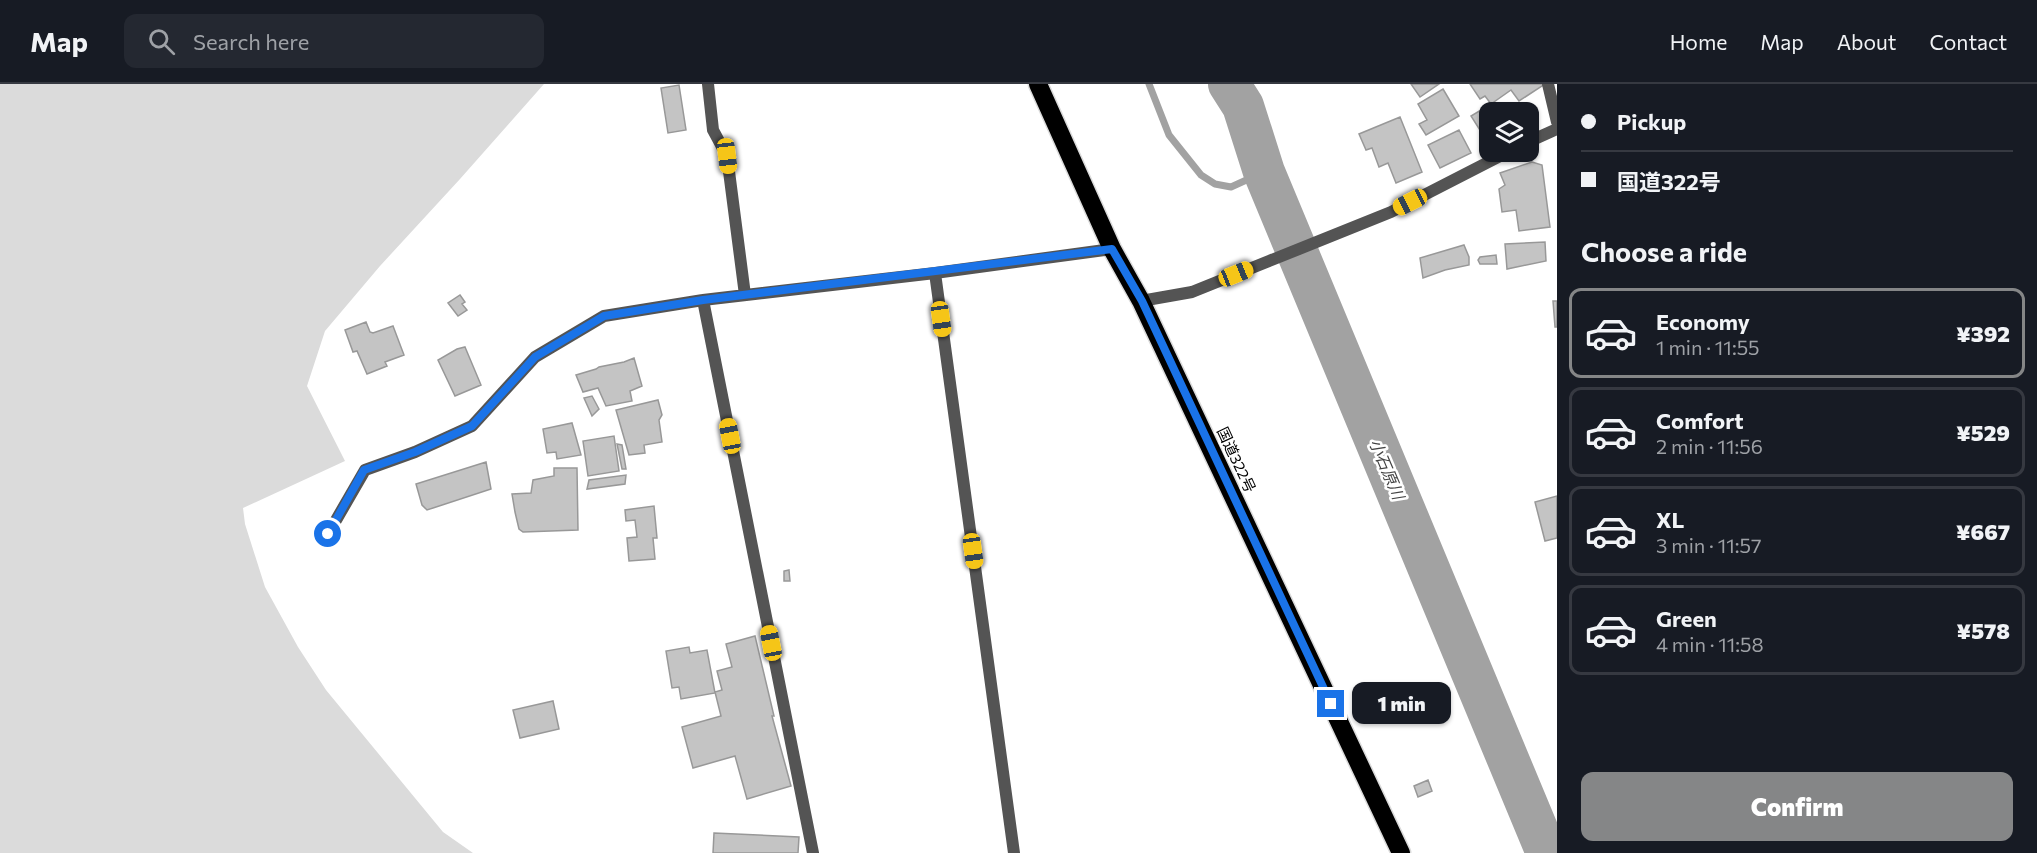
<!DOCTYPE html>
<meta charset="utf-8">
<style>
body{margin:0;font-family:Commissioner,"Noto Sans JP",sans-serif;background:#242831;color:#f1f3f6;height:100vh;display:flex;flex-direction:column;font-size:22px;white-space:nowrap}
*{box-sizing:border-box;margin:0}
p{font-size:20px;color:#9ea1a6}
.icon{flex:none;width:33px;height:33px;fill:none;stroke:currentColor;stroke-width:2;stroke-linecap:round;stroke-linejoin:round}
.map{position:relative;flex:1;overflow:hidden}
.drawer{display:flex;flex-direction:column;background:#171b24;width:480px}
.drawer>*{flex:none}
.guide{display:grid;align-content:center;height:132px;padding:0 24px;background:#171b24}
.controls{position:absolute;left:1479px;top:18px;display:grid;gap:12px}
.controls a{display:grid;place-items:center;width:60px;height:60px;border-radius:12px;background:#171b24;box-shadow:0 2px 4px #0004;font-size:30px}
.end{position:absolute;width:27px;height:27px;margin:-14px;border:8px solid #1a73e8;background:#fff;box-shadow:0 0 0 3px #fff}
.from{border-radius:50%}
.bubble{position:absolute;height:42px;border-radius:12px;background:#171b24;box-shadow:0 2px 4px #0004;font-size:20px;font-weight:800;line-height:42px;text-align:center}
.car{position:absolute;width:18px;height:36px;margin:-18px -9px;border-radius:8px;box-shadow:0 0 4px 2px #0007;background:linear-gradient(#f5c518 24%,#345 0 40%,#f5c518 0 76%,#345 0 86%,#f5c518 0)}
.guide b{display:flex;align-items:center;gap:21px;height:57px;font-size:22px}
.guide b+b{border-top:2px solid #363941}
.guide i{width:15px;height:15px;background:#f1f3f6}
ul{padding:0;list-style:none}
li{display:flex;align-items:center;gap:18px;height:90px;margin:0 12px 9px;padding:0 12px;border:3px solid #363941;border-radius:12px}
li div{flex:1}
li b{display:block;font-size:22px}
li em{font-style:normal;font-weight:800}
li.selected{border-color:#858687}
li>.icon{width:54px;height:54px;stroke-width:1.5}
h2{padding:0 24px;font-size:27px;line-height:72px}
.action{display:flex;gap:12px;margin-top:auto;padding:12px 24px}
.action a{flex:1;height:69px;border-radius:12px;background:#858687;color:#fff;font-size:24px;font-weight:800;line-height:69px;text-align:center}
header{display:flex;align-items:center;gap:36px;box-sizing:border-box;height:84px;padding:0 30px;background:#171b24;border-bottom:2px solid #363941}
header strong{font-size:28px}
nav{display:flex;gap:33px;margin-inline-start:auto;font-size:21px}
.search{width:420px;height:54px;background:#242831;display:flex;align-items:center;gap:15px;box-sizing:border-box;padding:0 21px;border-radius:12px;color:#9ea1a6;font-size:22px}
main{display:flex;flex:1;min-height:0}
.map>svg:first-child{display:block}
</style>
<header>
<strong>Map</strong>
<div class="search"><svg class="icon" aria-label="search" viewBox="0 0 24 24"><circle cx="10" cy="10" r="6"/><path d="M15 15l6 6"/></svg>Search here</div>
<nav><a>Home</a><a>Map</a><a>About</a><a>Contact</a></nav>
</header>
<main>
<div class="map">
<svg width="1557" height="769" viewBox="0 0 1557 769">
<rect width="100%" height="100%" fill="#fff"/>
<!-- green -->
<path fill="#dbdbdb" d="M 0,0 L 544,0 L 460,95 L 380,182 L 325,247 L 307,302 L 345,377 L 243,424 L 245,440 L 265,503 L 298,563 L 326,606 L 443,748 L 473,769 L 0,769 Z"/>
<g fill="none" stroke-linecap="round" stroke-linejoin="round">
<!-- stream -->
<path stroke="#a2a2a2" stroke-width="7" d="M 1149,0 L 1169,51 L 1201,91 L 1215,100 L 1231,103 L 1264,88"/>
<!-- river -->
<path stroke="#a2a2a2" stroke-width="42" d="M 1229,0 L 1243,22 L 1264,88 L 1547,769"/>
</g>
<!-- building -->
<path fill="#c4c4c4" stroke="#989898" stroke-width="1.5" d="M 1411,0 L 1439,0 L 1420,13 Z
M 1470,0 L 1545,0 L 1519,17 L 1511,6 L 1491,20 L 1485,12 L 1480,15 Z
M 679,1 L 686,46 L 668,49 L 661,4 Z
M 1443,5 L 1459,32 L 1426,51 L 1419,40 L 1427,36 L 1418,20 Z
M 1491,20 L 1499,27 L 1506,23 L 1510,28 L 1490,28 L 1490,62 L 1471,32 Z
M 1400,33 L 1422,88 L 1396,99 L 1388,79 L 1379,83 L 1372,64 L 1366,66 L 1359,50 Z
M 1459,46 L 1471,69 L 1440,84 L 1428,61 Z
M 1532,78 L 1542,81 L 1550,143 L 1519,147 L 1516,126 L 1502,128 L 1499,105 L 1505,101 L 1500,89 Z
M 1545,158 L 1546,177 L 1507,185 L 1505,160 Z
M 1464,161 L 1469,173 L 1469,181 L 1445,186 L 1423,194 L 1420,174 Z
M 1496,171 L 1497,180 L 1480,180 L 1478,176 L 1480,173 Z
M 460,211 L 465,218 L 462,220 L 467,226 L 458,232 L 448,219 Z
M 1553,217 L 1557,217 L 1557,243 L 1555,243 Z
M 366,238 L 370,248 L 373,249 L 393,242 L 404,271 L 385,278 L 387,282 L 367,290 L 357,267 L 353,268 L 345,246 Z
M 465,263 L 481,301 L 455,312 L 438,276 L 457,265 Z
M 634,274 L 642,302 L 630,307 L 632,317 L 606,322 L 598,304 L 583,308 L 576,291 L 596,285 L 599,283 L 624,278 Z
M 592,312 L 599,325 L 592,332 L 584,314 Z
M 658,316 L 662,331 L 659,336 L 662,358 L 644,361 L 645,369 L 629,371 L 616,326 Z
M 572,339 L 581,371 L 557,375 L 556,368 L 547,369 L 543,345 Z
M 614,352 L 619,387 L 588,392 L 583,357 Z
M 617,360 L 622,361 L 626,385 L 622,385 Z
M 486,378 L 491,405 L 427,426 L 422,421 L 416,400 Z
M 554,384 L 577,384 L 578,446 L 523,448 L 519,445 L 515,428 L 512,410 L 531,409 L 533,396 L 554,392 Z
M 626,391 L 625,400 L 587,405 L 589,396 Z
M 1557,412 L 1557,454 L 1545,457 L 1535,418 Z
M 654,422 L 657,454 L 653,454 L 655,475 L 629,477 L 627,454 L 637,453 L 635,436 L 626,437 L 625,426 Z
M 789,486 L 790,497 L 784,497 L 784,487 Z
M 755,552 L 774,632 L 772,632 L 791,702 L 747,715 L 735,672 L 693,684 L 682,643 L 721,632 L 715,608 L 722,606 L 717,587 L 732,583 L 726,560 Z
M 689,563 L 690,569 L 707,566 L 715,609 L 681,615 L 679,603 L 672,604 L 666,567 Z
M 553,617 L 559,645 L 520,654 L 513,626 Z
M 1428,696 L 1432,707 L 1418,713 L 1414,702 Z
M 714,749 L 799,753 L 798,769 L 713,769 Z"/>
<g fill="none" stroke-linecap="round" stroke-linejoin="round">
<defs>
<path id="highway" d="M 1038,0 L 1112,165 L 1141,217 L 1401,769"/>
</defs>
<!-- highway casing -->
<use href="#highway" stroke="#dbdbdb" stroke-width="21"/>
<!-- street -->
<path stroke="#545454" stroke-width="12" d="M 708,0 L 713,46 L 727,72 L 745,211
M 1548,0 L 1557,38
M 1528,58 L 1557,45
M 935,189 L 1014,769
M 1141,217 L 1192,208 L 1391,128 L 1508,68
M 328,450 L 365,386 L 415,368 L 472,342 L 535,273 L 604,232 L 703,216
M 813,769 L 703,216 L 935,189 L 1112,165"/>
<!-- highway -->
<use href="#highway" stroke="#000" stroke-width="18"/>
</g>
<g fill="none" stroke-linecap="round" stroke-linejoin="round">
<!-- route -->
<path stroke="#1a73e8" stroke-width="8" d="M 328,450 L 364,386 L 415,368 L 472,342 L 535,273 L 604,232 L 703,216 L 1112,165 L 1142,217 L 1331,620"/>
</g>
<g text-anchor="middle" stroke-width="5" stroke-linejoin="round" paint-order="stroke">
<!-- street labels -->
<g font-size="15" fill="#000" stroke="#fff">
<text transform="translate(1236 376) rotate(65)" y="5">国道322号</text>
</g>
<!-- water labels -->
<g font-size="16" font-style="italic" fill="#434343" stroke="#fff">
<text transform="translate(1387 385) rotate(67)" y="6">小石原川</text>
</g>
</g>
</svg>
<div class="controls">
<a><svg class="icon" aria-label="layers" viewBox="0 0 24 24"><path d="M12 4l9 5-9 5-9-5zM3 14l9 5 9-5"/></svg></a>
</div>
<i class="end from" style="left:328px;top:450px"></i>
<i class="end" style="left:1331px;top:620px"></i>
<div class="bubble" style="left:1352px;top:598px;width:99px">1 min</div>
<i class="car" style="left:727px;top:72px;rotate:173deg"></i>
<i class="car" style="left:1410px;top:118px;rotate:243deg"></i>
<i class="car" style="left:1236px;top:190px;rotate:68deg"></i>
<i class="car" style="left:941px;top:235px;rotate:172deg"></i>
<i class="car" style="left:730px;top:352px;rotate:349deg"></i>
<i class="car" style="left:973px;top:467px;rotate:172deg"></i>
<i class="car" style="left:771px;top:559px;rotate:349deg"></i>
</div>
<section class="drawer">
<div class="guide">
<b><i class="from"></i>Pickup</b>
<b><i></i>国道322号</b>
</div>
<h2>Choose a ride</h2>
<ul>
<li class="selected"><svg class="icon" aria-label="car" viewBox="0 0 24 24"><path d="M5 17H2v-5l4-1 3-4h7l3 4 3 1v5h-3M9 17h6M6 11h13"/><circle cx="7" cy="17" r="2"/><circle cx="17" cy="17" r="2"/></svg><div><b>Economy</b><p>1 min · 11:55</p></div><em>¥392</em></li>
<li><svg class="icon" aria-label="car" viewBox="0 0 24 24"><path d="M5 17H2v-5l4-1 3-4h7l3 4 3 1v5h-3M9 17h6M6 11h13"/><circle cx="7" cy="17" r="2"/><circle cx="17" cy="17" r="2"/></svg><div><b>Comfort</b><p>2 min · 11:56</p></div><em>¥529</em></li>
<li><svg class="icon" aria-label="car" viewBox="0 0 24 24"><path d="M5 17H2v-5l4-1 3-4h7l3 4 3 1v5h-3M9 17h6M6 11h13"/><circle cx="7" cy="17" r="2"/><circle cx="17" cy="17" r="2"/></svg><div><b>XL</b><p>3 min · 11:57</p></div><em>¥667</em></li>
<li><svg class="icon" aria-label="car" viewBox="0 0 24 24"><path d="M5 17H2v-5l4-1 3-4h7l3 4 3 1v5h-3M9 17h6M6 11h13"/><circle cx="7" cy="17" r="2"/><circle cx="17" cy="17" r="2"/></svg><div><b>Green</b><p>4 min · 11:58</p></div><em>¥578</em></li>
</ul>
<div class="action"><a>Confirm</a></div>
</section>
</main>
